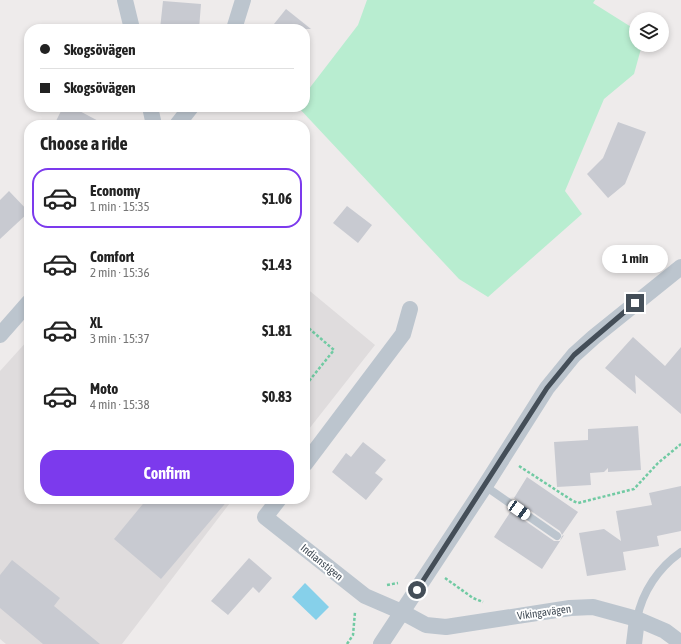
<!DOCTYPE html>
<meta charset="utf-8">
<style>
body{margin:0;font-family:"Asap Condensed",sans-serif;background:#f2f2f2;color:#222;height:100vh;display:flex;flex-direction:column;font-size:15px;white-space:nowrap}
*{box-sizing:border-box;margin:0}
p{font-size:13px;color:#767676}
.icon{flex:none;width:22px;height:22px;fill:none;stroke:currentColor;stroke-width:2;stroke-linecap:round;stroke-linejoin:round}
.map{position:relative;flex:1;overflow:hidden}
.sheet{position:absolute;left:24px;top:120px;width:286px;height:384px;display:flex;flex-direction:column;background:#fff;border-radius:16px;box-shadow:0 2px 6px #0003}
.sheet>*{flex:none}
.hud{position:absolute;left:24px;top:24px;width:286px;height:88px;border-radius:16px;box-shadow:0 2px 6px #0003;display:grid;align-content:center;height:88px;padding:0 16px;background:#fff}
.controls{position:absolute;left:629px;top:12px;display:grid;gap:8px}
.controls a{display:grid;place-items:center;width:40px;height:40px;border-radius:50%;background:#fff;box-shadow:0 2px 6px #0003;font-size:20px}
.end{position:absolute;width:18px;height:18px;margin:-9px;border:5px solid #444e58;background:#fff;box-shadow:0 0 0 2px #fff}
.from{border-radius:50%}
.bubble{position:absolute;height:28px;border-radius:14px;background:#fff;box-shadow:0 2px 6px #0003;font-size:13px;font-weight:700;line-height:28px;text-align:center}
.car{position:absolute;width:12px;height:24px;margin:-12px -6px;border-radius:5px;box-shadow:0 0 3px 1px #0007;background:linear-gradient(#fff 24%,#345 0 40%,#fff 0 76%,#345 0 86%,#fff 0)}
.hud b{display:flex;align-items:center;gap:14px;height:38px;font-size:15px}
.hud b+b{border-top:1px solid #e0e0e0}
.hud i{width:10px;height:10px;background:#222}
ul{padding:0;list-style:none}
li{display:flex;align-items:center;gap:12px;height:60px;margin:0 8px 6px;padding:0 8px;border:2px solid transparent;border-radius:16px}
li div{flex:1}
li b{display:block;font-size:15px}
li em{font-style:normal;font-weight:700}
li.on{border-color:#7c3aed}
li>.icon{width:36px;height:36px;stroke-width:1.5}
h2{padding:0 16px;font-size:18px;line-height:48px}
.primary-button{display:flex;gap:8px;margin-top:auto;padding:8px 16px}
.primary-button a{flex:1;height:46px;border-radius:16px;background:#7c3aed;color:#fff;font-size:16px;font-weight:700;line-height:46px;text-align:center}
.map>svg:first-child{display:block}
</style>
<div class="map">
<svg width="681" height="644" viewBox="0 0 681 644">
<rect width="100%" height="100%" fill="#eeebeb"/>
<!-- education -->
<path fill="#dfdcdd" d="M 305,287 L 375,345 L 305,434 Z
M 29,339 L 29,499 L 233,499 L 122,644 L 6,644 L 0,639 L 0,371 Z"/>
<!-- green -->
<path fill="#b8edd0" d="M 367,0 L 595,0 L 593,3 L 636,30 L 636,45 L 642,45 L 634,74 L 604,99 L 565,191 L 582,214 L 488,297 L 459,279 L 298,107 L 305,107 L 305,94 L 358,25 Z"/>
<!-- water -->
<path fill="#86d0ea" d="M 305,583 L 329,607 L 316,620 L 292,597 Z"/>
<!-- building -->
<path fill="#c8cad1" d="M 163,1 L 201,4 L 199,29 L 160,29 Z
M 286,9 L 311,29 L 270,29 Z
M 63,107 L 72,107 L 106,125 L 54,125 Z
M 618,122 L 646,132 L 625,184 L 608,198 L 587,174 L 603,158 Z
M 9,191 L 29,212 L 0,239 L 0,200 Z
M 347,206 L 372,225 L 358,243 L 333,223 Z
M 633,337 L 665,366 L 681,347 L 681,414 L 635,375 L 636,394 L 605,368 Z
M 638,426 L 641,470 L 608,472 L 608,468 L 604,472 L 590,473 L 591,485 L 557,487 L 554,442 L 588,440 L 588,429 Z
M 363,442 L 386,460 L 375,473 L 383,479 L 366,500 L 332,472 L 346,453 L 351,457 Z
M 527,477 L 578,512 L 562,535 L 560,531 L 518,502 L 518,501 L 514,498 Z
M 681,486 L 681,531 L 657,536 L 659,546 L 623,552 L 626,570 L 587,576 L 579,533 L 604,529 L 621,541 L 616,511 L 652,505 L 649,493 Z
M 147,499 L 229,499 L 161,579 L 114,539 Z
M 511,511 L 554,541 L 560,541 L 562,536 L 564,535 L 542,569 L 494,537 Z
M 249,558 L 272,578 L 259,593 L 253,587 L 228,615 L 211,601 Z
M 12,560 L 60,598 L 54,606 L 100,644 L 43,644 L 0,608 L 0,575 Z"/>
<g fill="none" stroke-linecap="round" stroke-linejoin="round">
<!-- path -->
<path stroke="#71caa3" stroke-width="2.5" stroke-dasharray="3 2" stroke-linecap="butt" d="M 305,325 L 334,350 L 305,386
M 519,466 L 573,501 L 578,503 L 634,489 L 658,463 L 681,444
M 445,578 L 473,598 L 483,602
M 387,585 L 398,583
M 347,644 L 353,635 L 355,612"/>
<!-- service -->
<path stroke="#bcc5ce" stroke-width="8" d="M 485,486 L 557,536
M 637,619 C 642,592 659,567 681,552"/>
<!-- minor -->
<path stroke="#bcc5ce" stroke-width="16" d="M 125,0 L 132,29
M 234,29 L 243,0
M 150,107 L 154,125
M 177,125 L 191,107
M 0,335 L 29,302
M 305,464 L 403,334 L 410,309
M 279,499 L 265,517 L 365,596 L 402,612 L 426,625 L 446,627 L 570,608 L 593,607 L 637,619 L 665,631 L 681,643
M 381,644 L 485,486 L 547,388 L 574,355 L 594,337 L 681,267
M 634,644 L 637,619"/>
</g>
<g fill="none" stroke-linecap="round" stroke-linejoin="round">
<!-- route -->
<path stroke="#444e58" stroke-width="5" d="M 417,590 L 547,388 L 574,355 L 635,303"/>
</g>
<g text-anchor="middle" stroke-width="4" stroke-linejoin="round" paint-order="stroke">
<!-- street labels -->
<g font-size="11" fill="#444e58" stroke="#fff">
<text transform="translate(322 562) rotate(39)" y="4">Indianstigen</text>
<text transform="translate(544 612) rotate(-8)" y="4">Vikingavägen</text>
</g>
</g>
</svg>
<div class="controls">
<a><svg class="icon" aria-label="layers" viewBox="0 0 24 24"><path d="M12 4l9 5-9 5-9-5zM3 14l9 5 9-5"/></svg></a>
</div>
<i class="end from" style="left:417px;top:590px"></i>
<i class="end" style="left:635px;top:303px"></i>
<div class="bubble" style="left:602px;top:245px;width:66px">1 min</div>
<i class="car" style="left:519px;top:510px;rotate:125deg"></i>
<div class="hud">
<b><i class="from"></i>Skogsövägen</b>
<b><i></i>Skogsövägen</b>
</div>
<section class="sheet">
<h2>Choose a ride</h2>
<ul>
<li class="on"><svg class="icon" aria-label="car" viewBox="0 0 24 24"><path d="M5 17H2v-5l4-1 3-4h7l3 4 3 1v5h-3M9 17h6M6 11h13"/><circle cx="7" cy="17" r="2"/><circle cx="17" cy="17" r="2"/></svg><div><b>Economy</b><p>1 min · 15:35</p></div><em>$1.06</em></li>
<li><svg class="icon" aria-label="car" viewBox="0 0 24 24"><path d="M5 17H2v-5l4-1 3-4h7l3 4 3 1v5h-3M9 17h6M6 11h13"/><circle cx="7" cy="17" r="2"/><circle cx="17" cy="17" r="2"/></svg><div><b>Comfort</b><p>2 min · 15:36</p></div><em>$1.43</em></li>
<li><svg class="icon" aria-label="car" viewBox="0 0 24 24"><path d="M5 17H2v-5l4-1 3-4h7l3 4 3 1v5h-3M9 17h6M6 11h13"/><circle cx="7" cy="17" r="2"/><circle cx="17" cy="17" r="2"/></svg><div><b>XL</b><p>3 min · 15:37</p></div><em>$1.81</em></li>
<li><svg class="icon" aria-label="car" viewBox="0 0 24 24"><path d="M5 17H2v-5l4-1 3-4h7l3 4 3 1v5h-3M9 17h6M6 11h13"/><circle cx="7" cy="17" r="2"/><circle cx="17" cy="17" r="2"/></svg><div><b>Moto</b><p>4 min · 15:38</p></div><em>$0.83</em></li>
</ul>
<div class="primary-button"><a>Confirm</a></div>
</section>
</div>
